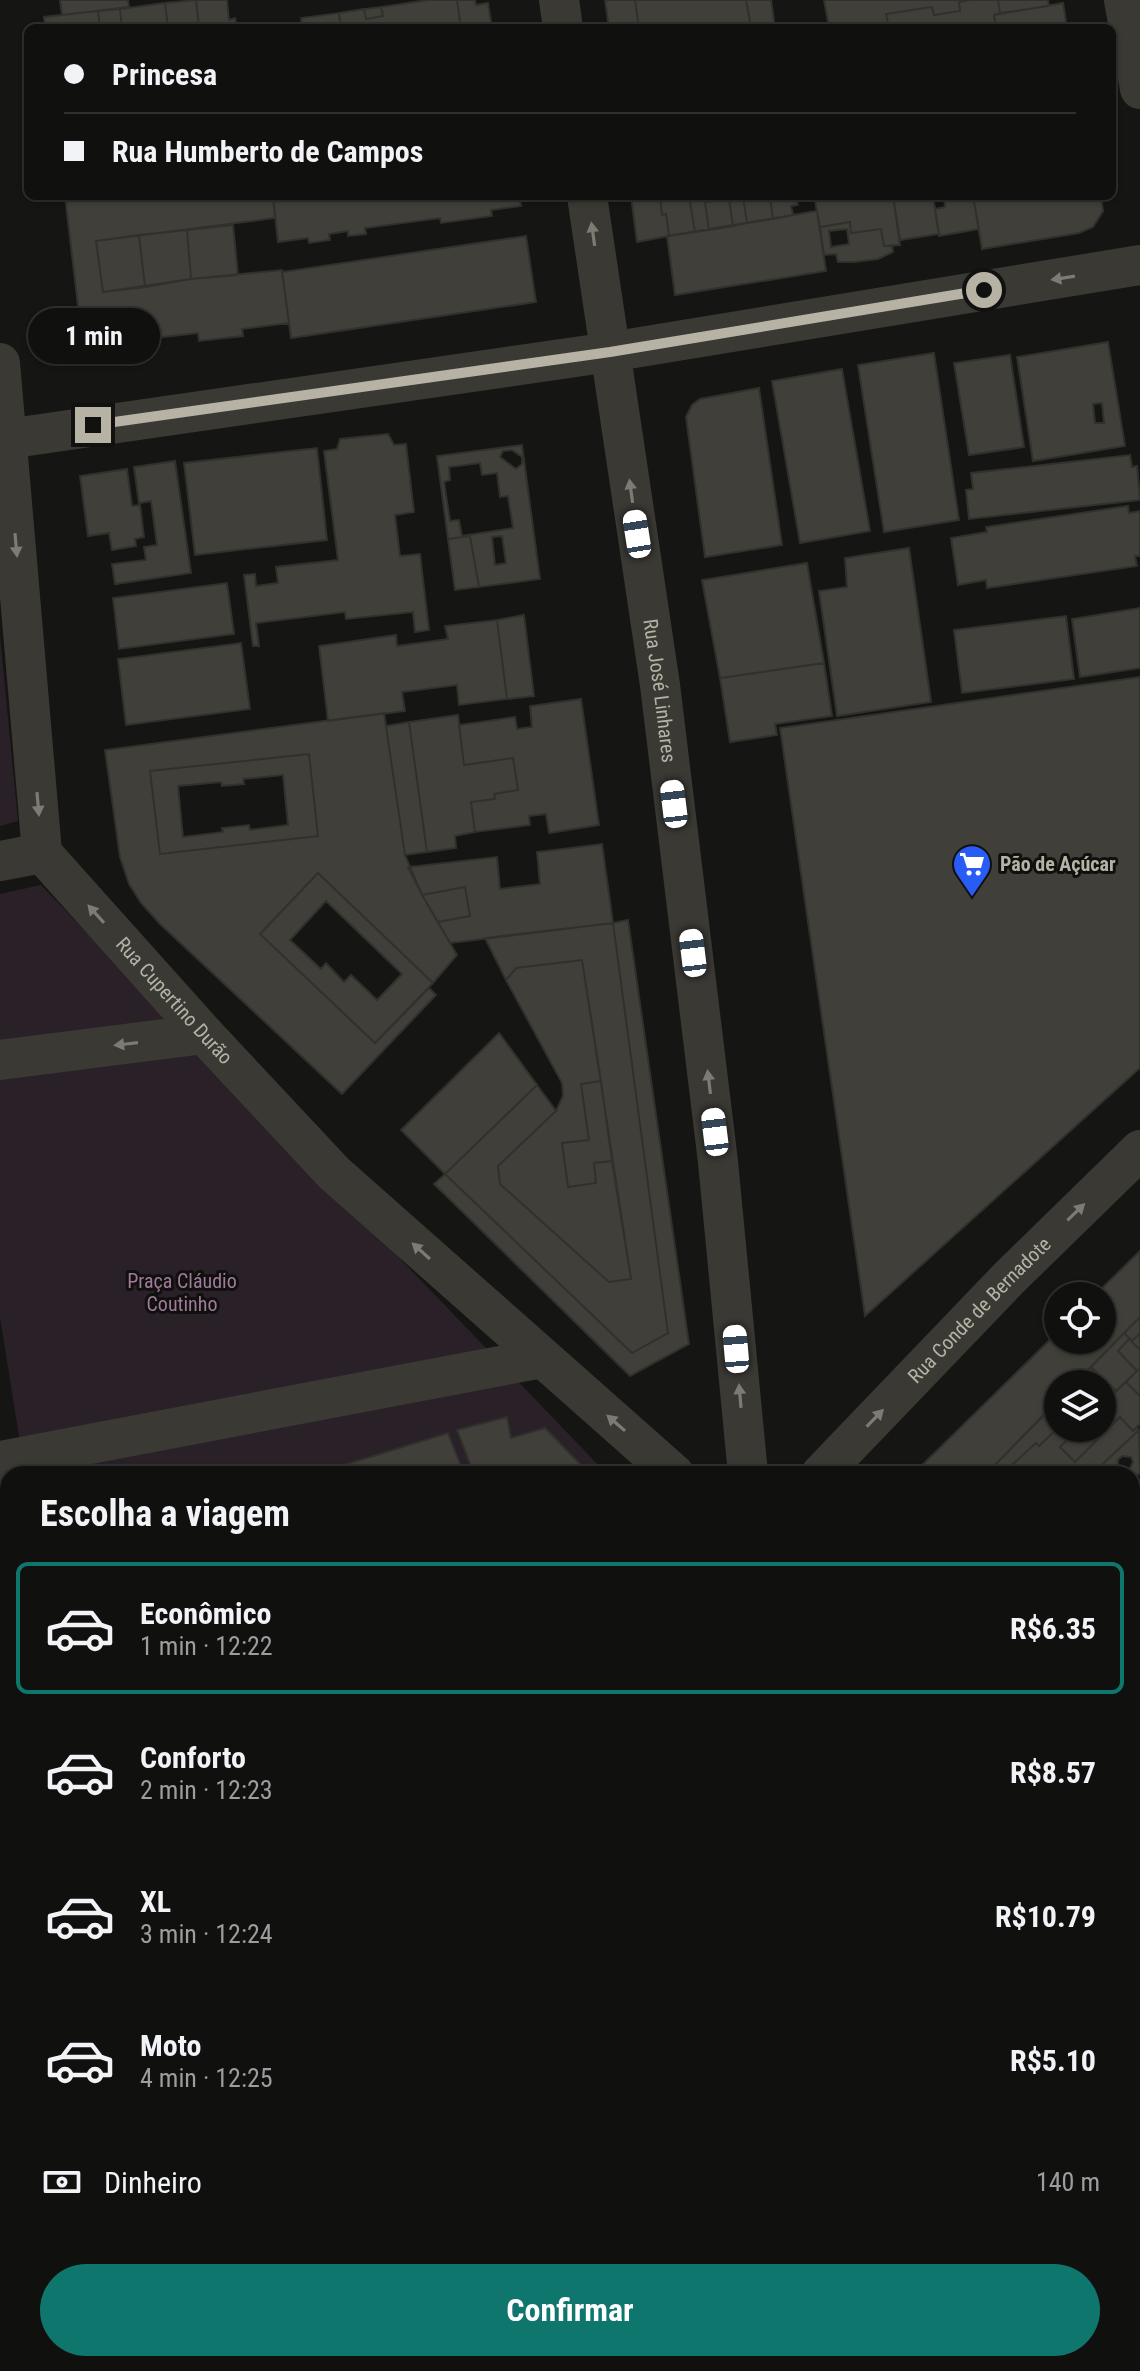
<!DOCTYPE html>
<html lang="pt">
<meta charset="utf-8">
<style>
body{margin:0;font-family:"Roboto Condensed",sans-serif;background:#1e1e1c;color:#f1f3f6;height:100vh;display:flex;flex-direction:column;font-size:30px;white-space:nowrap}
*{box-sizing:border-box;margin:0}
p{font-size:26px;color:#9c9d9e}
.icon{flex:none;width:44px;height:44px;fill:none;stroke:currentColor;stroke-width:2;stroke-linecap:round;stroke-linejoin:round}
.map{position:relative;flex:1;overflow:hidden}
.sheet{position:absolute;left:0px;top:1466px;width:1140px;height:906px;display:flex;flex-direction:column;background:#10100e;border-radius:24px 24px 0 0;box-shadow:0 2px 6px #0004,0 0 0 2px #30302e}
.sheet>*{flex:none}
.banner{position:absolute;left:24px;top:24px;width:1092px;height:176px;border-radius:12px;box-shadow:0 2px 6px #0004,0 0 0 2px #30302e;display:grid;align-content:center;height:176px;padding:0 40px;background:#10100e}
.buttons{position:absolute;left:1044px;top:1282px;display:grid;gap:16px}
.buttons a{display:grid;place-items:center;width:72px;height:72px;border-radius:50%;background:#10100e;box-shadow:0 2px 6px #0004,0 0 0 2px #30302e;font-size:40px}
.end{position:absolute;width:36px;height:36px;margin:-18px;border:10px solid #b6b2a4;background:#111;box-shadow:0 0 0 4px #111}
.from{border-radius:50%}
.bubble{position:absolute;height:56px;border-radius:28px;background:#10100e;box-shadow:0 2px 6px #0004,0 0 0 2px #30302e;font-size:26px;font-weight:700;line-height:56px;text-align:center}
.car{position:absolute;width:24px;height:48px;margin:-24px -12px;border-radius:10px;box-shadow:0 0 6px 2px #0007;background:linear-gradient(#fff 24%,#345 0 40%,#fff 0 76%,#345 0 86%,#fff 0)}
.banner b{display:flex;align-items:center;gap:28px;height:76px;font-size:30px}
.banner b+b{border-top:2px solid #30302e}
.banner i{width:20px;height:20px;background:#f1f3f6}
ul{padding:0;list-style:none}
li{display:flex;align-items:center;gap:24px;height:132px;margin:0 16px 12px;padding:0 24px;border:4px solid transparent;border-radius:12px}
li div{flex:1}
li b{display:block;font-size:30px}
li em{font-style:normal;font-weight:700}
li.selected{border-color:#0f766e}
li>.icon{width:72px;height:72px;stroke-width:1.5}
h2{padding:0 40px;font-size:36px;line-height:96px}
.pay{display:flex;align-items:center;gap:20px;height:88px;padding:0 40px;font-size:30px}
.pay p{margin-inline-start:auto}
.button{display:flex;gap:16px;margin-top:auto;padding:16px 40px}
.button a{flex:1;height:92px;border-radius:48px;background:#0f766e;color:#fff;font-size:32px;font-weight:700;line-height:92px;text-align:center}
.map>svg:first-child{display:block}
</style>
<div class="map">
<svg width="1140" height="2371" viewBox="0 0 1140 2371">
<rect width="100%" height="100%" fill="#151513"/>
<!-- green -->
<path fill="#2a2128" d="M 0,636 L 18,821 L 0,826 Z
M 41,885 L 607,1474 L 25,1474 L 0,1317 L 0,894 Z
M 8,2249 L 8,2364 L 428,2364 L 430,2371 L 0,2371 L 0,2250 Z"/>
<!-- building -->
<path fill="#403f3a" stroke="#30312d" stroke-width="2" fill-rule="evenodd" d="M 60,0 L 128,0 L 129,7 L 62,15 Z
M 196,0 L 199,26 L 168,28 L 165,3 Z
M 196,0 L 227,0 L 229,20 L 235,18 L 237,28 L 199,28 Z
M 428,0 L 457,0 L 461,28 L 341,28 L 339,13 L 364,9 L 366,19 L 383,16 L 381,7 Z
M 457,0 L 475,0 L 476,5 L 488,3 L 492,28 L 461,28 Z
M 605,0 L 635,0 L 639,28 L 609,28 Z
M 635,0 L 746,0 L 751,26 L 735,28 L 639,28 Z
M 746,0 L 771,0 L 775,28 L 751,28 Z
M 824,0 L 970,0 L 959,2 L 960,11 L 934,15 L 932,7 L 886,14 L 889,28 L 843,28 L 842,24 L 829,27 Z
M 970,0 L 998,0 L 1000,13 L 994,15 L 996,28 L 928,28 L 928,25 L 889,28 L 886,14 L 932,7 L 934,15 L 960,11 L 959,2 Z
M 998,0 L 1048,0 L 1049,6 L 1000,13 Z
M 165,3 L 168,28 L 122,28 L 120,9 Z
M 1063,3 L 1067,28 L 996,28 L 994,15 Z
M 381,7 L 383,16 L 366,19 L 364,9 Z
M 120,9 L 122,28 L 100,28 L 98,11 Z
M 98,11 L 100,28 L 45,28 L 44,17 Z
M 339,13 L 341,28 L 329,28 L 328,25 L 302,28 L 301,18 Z
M 65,196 L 273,196 L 275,218 L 96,241 L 103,292 L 191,279 L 282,270 L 289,323 L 242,329 L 243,336 L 199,341 L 198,333 L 154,338 L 155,347 L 111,353 L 110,345 L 83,348 Z
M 273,196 L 519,196 L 521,206 L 491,210 L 492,216 L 441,223 L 440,218 L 365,228 L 366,234 L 348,236 L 348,231 L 329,234 L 330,240 L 309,243 L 308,238 L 278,242 Z
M 631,196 L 660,196 L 662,215 L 666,214 L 669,236 L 637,242 Z
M 660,196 L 689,196 L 695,232 L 669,236 L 666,214 L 662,215 Z
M 689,196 L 743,196 L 747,223 L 733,226 L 729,199 L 705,202 L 709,230 L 695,232 Z
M 743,196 L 770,196 L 773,219 L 747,223 Z
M 770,196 L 796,196 L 798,205 L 791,206 L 793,215 L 773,219 Z
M 814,196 L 893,196 L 900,245 L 884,246 L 881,229 L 851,233 L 850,222 L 820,227 Z
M 893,196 L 933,196 L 939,234 L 900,240 Z
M 944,196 L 973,196 L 979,229 L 939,236 L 935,209 L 945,207 Z
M 973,196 L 1101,196 L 1103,211 L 1093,227 L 1079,233 L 982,249 Z
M 729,199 L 733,226 L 709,230 L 705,202 Z
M 817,211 L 826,271 L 675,295 L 667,236 Z
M 850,222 L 851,233 L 881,229 L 884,246 L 892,246 L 893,252 L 878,259 L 854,262 L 838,262 L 836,254 L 824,255 L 820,227 ZM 847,229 L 849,244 L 831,247 L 829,231 Z
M 233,225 L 238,275 L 191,279 L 187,230 Z
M 187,230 L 191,279 L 145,287 L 139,235 Z
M 139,235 L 145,287 L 103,292 L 96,241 Z
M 526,236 L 536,302 L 291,338 L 282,272 Z
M 1108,342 L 1125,446 L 1033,461 L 1017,357 ZM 1102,403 L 1104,423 L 1095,423 L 1093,404 Z
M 934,353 L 959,520 L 884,532 L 858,365 Z
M 1010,355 L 1024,447 L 969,455 L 954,363 Z
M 842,369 L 870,531 L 800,543 L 772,381 Z
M 759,388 L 782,545 L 705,557 L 686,417 L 692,405 L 700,399 Z
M 388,434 L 394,445 L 406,444 L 414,512 L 395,515 L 400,556 L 420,554 L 429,630 L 415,632 L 413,612 L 346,619 L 345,612 L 256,623 L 259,646 L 253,646 L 244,575 L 255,574 L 256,586 L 278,583 L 276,567 L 338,560 L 324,451 L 337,449 L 340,439 Z
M 522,445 L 540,579 L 479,587 L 470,536 L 448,539 L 437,456 ZM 512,450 L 522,457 L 522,464 L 516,469 L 500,457 L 503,451 ZM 480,463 L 482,475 L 497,473 L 500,497 L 508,496 L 513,528 L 462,536 L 459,520 L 450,521 L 444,482 L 450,480 L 449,467 ZM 502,536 L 506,563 L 495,565 L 492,537 Z
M 317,448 L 327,540 L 195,555 L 184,463 Z
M 1130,455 L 1132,467 L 1137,466 L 1140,500 L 969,519 L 966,490 L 973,489 L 971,473 Z
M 175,461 L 191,573 L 115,584 L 112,564 L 146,560 L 144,547 L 157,545 L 151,501 L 139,503 L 134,467 Z
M 127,469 L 132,506 L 140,505 L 144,537 L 135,539 L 136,546 L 112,550 L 109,533 L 88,536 L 80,476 Z
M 1128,506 L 1129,513 L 1140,511 L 1140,556 L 1135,556 L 1137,566 L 987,588 L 986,580 L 958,585 L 951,538 L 987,532 L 986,527 Z
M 470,536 L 479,587 L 455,590 L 448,539 Z
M 909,548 L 931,702 L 837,716 L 819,591 L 847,587 L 845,558 Z
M 807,563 L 824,663 L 720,678 L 702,580 Z
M 227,583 L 234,634 L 119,649 L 113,598 Z
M 1140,608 L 1140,668 L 1080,677 L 1072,619 Z
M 524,615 L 534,696 L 507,699 L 497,620 Z
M 1066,616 L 1074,679 L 962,693 L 954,630 Z
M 497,620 L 507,699 L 459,705 L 457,685 L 402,692 L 405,711 L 328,721 L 319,646 L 396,635 L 397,646 L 448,639 L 445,626 Z
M 241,643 L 250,709 L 126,725 L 118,659 Z
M 824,663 L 832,716 L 775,724 L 777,735 L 730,742 L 720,678 Z
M 1140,677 L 1140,1068 L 865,1316 L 780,728 Z
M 581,699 L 599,825 L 549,833 L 546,814 L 529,816 L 530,825 L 475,832 L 471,802 L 495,799 L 494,794 L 518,790 L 513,758 L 464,765 L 459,725 L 515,717 L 517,729 L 532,727 L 530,706 Z
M 384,713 L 405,855 L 422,895 L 457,955 L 433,983 L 318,873 L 260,934 L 375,1043 L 429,988 L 436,995 L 342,1094 L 160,924 L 141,903 L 129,884 L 120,857 L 105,750 ZM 309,754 L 318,836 L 160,854 L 150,771 Z
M 458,715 L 464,765 L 513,758 L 518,790 L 494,794 L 495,799 L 471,802 L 475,832 L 455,836 L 456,848 L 427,852 L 409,722 Z
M 409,722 L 427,852 L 405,855 L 386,726 Z
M 309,754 L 318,836 L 160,854 L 150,771 ZM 283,775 L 288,825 L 250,830 L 249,825 L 222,828 L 223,832 L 183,837 L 178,786 L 221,782 L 222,786 L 244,784 L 243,779 Z
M 602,844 L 613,923 L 450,943 L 438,922 L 470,916 L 465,887 L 422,895 L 408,867 L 497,857 L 500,889 L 540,884 L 537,852 Z
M 318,873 L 433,983 L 375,1043 L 260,934 ZM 326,901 L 402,974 L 377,1000 L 351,975 L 344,982 L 326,963 L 321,969 L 290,940 Z
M 465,887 L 470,916 L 438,922 L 422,895 Z
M 628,920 L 689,1344 L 630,1376 L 434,1184 L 445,1174 L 632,1353 L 668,1333 L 613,923 Z
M 613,923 L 668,1333 L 632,1353 L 445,1174 L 537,1085 L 556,1111 L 498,1166 L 500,1184 L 609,1282 L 631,1279 L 582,960 L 516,968 L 506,980 L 485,938 Z
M 582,960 L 601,1081 L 581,1084 L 589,1140 L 562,1143 L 568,1187 L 596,1183 L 594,1163 L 612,1161 L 631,1279 L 609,1282 L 500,1184 L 498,1166 L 556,1111 L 563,1096 L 562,1083 L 506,980 L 516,968 Z
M 499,1033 L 537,1085 L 445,1174 L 401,1130 Z
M 601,1081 L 612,1161 L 594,1163 L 596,1183 L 568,1187 L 562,1143 L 589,1140 L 581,1084 Z
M 1140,1251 L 1140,1317 L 1074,1384 L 1058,1384 L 1058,1400 L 986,1474 L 913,1474 L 1058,1332 L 1058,1340 L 1102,1340 L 1102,1296 L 1094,1296 Z
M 1140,1317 L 1140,1333 L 1132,1341 L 1124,1333 Z
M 1124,1333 L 1132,1341 L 1140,1333 L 1140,1350 L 1129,1339 L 1118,1351 L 1137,1371 L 1116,1391 L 1091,1367 Z
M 1129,1339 L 1140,1350 L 1140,1368 L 1137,1371 L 1118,1351 Z
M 1091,1367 L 1116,1391 L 1102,1405 L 1102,1384 L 1074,1384 Z
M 1140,1368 L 1140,1396 L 1126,1382 Z
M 1126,1382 L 1140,1396 L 1140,1424 L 1133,1431 L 1120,1417 L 1075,1462 L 1060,1447 L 1079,1428 L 1102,1428 L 1102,1405 Z
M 1046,1413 L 1058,1428 L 1039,1446 L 1036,1443 L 1013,1464 L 1013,1474 L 986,1474 Z
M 507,1417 L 511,1438 L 545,1428 L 590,1474 L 474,1474 L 457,1430 Z
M 1120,1417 L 1133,1431 L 1137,1427 L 1139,1430 L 1092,1474 L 1013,1474 L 1013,1464 L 1036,1443 L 1039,1446 L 1058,1428 L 1079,1428 L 1060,1447 L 1075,1462 Z
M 1139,1430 L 1140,1473 L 1132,1480 L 1132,1474 L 1113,1474 L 1108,1469 L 1103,1474 L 1092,1474 ZM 1122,1456 L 1131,1457 L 1133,1462 L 1128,1472 L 1123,1472 L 1118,1468 L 1118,1460 Z
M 448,1433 L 464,1474 L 315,1474 Z
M 1140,1589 L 1140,1645 L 1132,1648 L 1132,1592 Z
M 1140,1645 L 1140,1671 L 1132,1674 L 1132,1648 Z
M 1140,1671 L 1138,1679 L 1140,1700 L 1132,1703 L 1132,1674 Z
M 1140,1843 L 1140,1886 L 1132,1870 L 1132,1851 Z
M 8,2282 L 8,2364 L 40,2364 L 42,2371 L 0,2371 L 0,2284 Z
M 61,2364 L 228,2364 L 230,2371 L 62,2371 Z
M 239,2364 L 316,2364 L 317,2371 L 240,2371 Z
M 340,2364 L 410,2364 L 411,2371 L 342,2371 Z
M 586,2364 L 711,2364 L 712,2371 L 587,2371 Z
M 776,2364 L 926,2364 L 927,2371 L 777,2371 Z
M 956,2364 L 1120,2364 L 1121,2371 L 957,2371 Z"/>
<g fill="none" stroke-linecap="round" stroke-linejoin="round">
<!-- street -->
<g stroke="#3a3934" stroke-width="40">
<path d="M 559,0 L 563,28"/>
<path d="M 1124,0 L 1140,89"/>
<path id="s1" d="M 587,196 L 660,685 L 718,1162 L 748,1474"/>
<path id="s2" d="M 0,363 L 42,853 L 204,1034 L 334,1173 L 674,1474"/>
<path d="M 0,440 L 610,352 L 1140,265"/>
<path d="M 0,861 L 42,853"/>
<path d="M 0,1060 L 204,1034"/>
<path d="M 0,1461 L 542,1358"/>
<path id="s3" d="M 821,1474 L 1009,1278 L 1140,1150"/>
<path d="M 1132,1773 L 1140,1770"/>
<path d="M 0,1812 L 8,1865"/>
<path d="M 1132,2018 L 1140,2029"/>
</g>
<!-- secondary -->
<path stroke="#4a4942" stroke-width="44" d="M 0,2202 L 8,2200
M 501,2364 L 503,2371"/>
</g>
<!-- one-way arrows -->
<defs><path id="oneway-solid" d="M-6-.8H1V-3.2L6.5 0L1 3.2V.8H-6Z" transform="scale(2)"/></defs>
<g fill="#7e7c72">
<use href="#oneway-solid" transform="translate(593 234) rotate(-98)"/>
<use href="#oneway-solid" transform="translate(1063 278) rotate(171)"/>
<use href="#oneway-solid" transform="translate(631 491) rotate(-98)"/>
<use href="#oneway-solid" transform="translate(16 545) rotate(85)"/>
<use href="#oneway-solid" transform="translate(38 804) rotate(85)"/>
<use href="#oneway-solid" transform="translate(96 914) rotate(-132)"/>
<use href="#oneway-solid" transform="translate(126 1044) rotate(173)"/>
<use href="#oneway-solid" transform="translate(709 1082) rotate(-97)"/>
<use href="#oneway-solid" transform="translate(1076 1212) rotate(-44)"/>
<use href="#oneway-solid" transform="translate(421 1251) rotate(-138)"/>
<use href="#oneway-solid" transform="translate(740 1396) rotate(-95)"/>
<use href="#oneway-solid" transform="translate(875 1418) rotate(-46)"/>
<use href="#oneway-solid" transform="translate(616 1423) rotate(-139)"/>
</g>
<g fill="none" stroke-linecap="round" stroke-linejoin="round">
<!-- route -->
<path stroke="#b6b2a4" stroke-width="10" d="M 93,425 L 610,352 L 984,290"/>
</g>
<!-- icons -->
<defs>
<symbol id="supermarket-pin" viewBox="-11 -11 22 30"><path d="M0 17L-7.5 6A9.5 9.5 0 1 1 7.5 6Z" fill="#295cf6" stroke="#10100e"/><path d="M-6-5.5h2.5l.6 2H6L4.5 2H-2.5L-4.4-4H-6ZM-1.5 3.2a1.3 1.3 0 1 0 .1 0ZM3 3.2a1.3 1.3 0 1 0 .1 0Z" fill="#fff"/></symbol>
</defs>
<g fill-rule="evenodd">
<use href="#supermarket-pin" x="950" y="842" width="44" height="60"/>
</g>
<g text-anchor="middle" stroke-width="6" stroke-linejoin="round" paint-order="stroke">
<!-- street labels -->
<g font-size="20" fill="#b6b2a4" stroke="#10100e">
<text dy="7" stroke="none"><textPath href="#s1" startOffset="500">Rua José Linhares</textPath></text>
<text dy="7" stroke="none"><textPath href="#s2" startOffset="690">Rua Cupertino Durão</textPath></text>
<text dy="7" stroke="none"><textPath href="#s3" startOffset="228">Rua Conde de Bernadote</textPath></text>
</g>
<!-- poi labels -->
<g font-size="20" font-weight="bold" fill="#b6b2a4" stroke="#10100e" text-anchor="start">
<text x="1000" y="871">Pão de Açúcar</text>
</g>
<!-- park labels -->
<g font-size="20" fill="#a17a9b" stroke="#10100e">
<text x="182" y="1288">Praça Cláudio<tspan x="182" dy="23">Coutinho</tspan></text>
</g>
</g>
</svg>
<div class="buttons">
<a><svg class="icon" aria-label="locate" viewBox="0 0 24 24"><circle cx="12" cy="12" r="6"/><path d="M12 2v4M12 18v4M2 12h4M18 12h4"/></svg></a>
<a><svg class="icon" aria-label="layers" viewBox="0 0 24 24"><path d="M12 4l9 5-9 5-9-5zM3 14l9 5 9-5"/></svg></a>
</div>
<i class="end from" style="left:984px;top:290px"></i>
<i class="end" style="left:93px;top:425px"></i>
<div class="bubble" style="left:28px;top:308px;width:132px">1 min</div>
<i class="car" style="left:637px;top:534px;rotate:351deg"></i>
<i class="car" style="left:674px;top:804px;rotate:353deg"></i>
<i class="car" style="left:693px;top:953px;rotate:353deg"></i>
<i class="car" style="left:715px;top:1132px;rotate:353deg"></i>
<i class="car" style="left:736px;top:1349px;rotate:355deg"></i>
<div class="banner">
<b><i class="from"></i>Princesa</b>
<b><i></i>Rua Humberto de Campos</b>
</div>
<section class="sheet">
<h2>Escolha a viagem</h2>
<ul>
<li class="selected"><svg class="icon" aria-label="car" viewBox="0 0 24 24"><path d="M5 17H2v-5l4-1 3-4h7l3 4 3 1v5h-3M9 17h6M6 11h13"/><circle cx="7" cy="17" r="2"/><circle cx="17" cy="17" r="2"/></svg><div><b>Econômico</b><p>1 min · 12:22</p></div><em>R$6.35</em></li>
<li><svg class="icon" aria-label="car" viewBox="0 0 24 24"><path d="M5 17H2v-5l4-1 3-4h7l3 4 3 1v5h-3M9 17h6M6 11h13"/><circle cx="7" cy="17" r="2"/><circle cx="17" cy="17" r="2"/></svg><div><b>Conforto</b><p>2 min · 12:23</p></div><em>R$8.57</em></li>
<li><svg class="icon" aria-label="car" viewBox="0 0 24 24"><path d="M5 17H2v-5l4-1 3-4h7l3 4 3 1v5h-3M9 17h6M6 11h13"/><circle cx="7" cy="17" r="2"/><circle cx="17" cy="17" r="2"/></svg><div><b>XL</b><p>3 min · 12:24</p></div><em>R$10.79</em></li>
<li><svg class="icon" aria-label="car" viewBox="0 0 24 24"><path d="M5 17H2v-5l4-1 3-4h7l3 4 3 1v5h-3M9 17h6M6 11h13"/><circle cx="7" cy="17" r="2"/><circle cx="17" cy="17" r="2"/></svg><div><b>Moto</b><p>4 min · 12:25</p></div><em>R$5.10</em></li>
</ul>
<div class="pay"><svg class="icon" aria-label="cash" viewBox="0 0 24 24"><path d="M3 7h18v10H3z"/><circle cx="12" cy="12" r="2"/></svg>Dinheiro<p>140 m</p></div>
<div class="button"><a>Confirmar</a></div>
</section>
</div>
